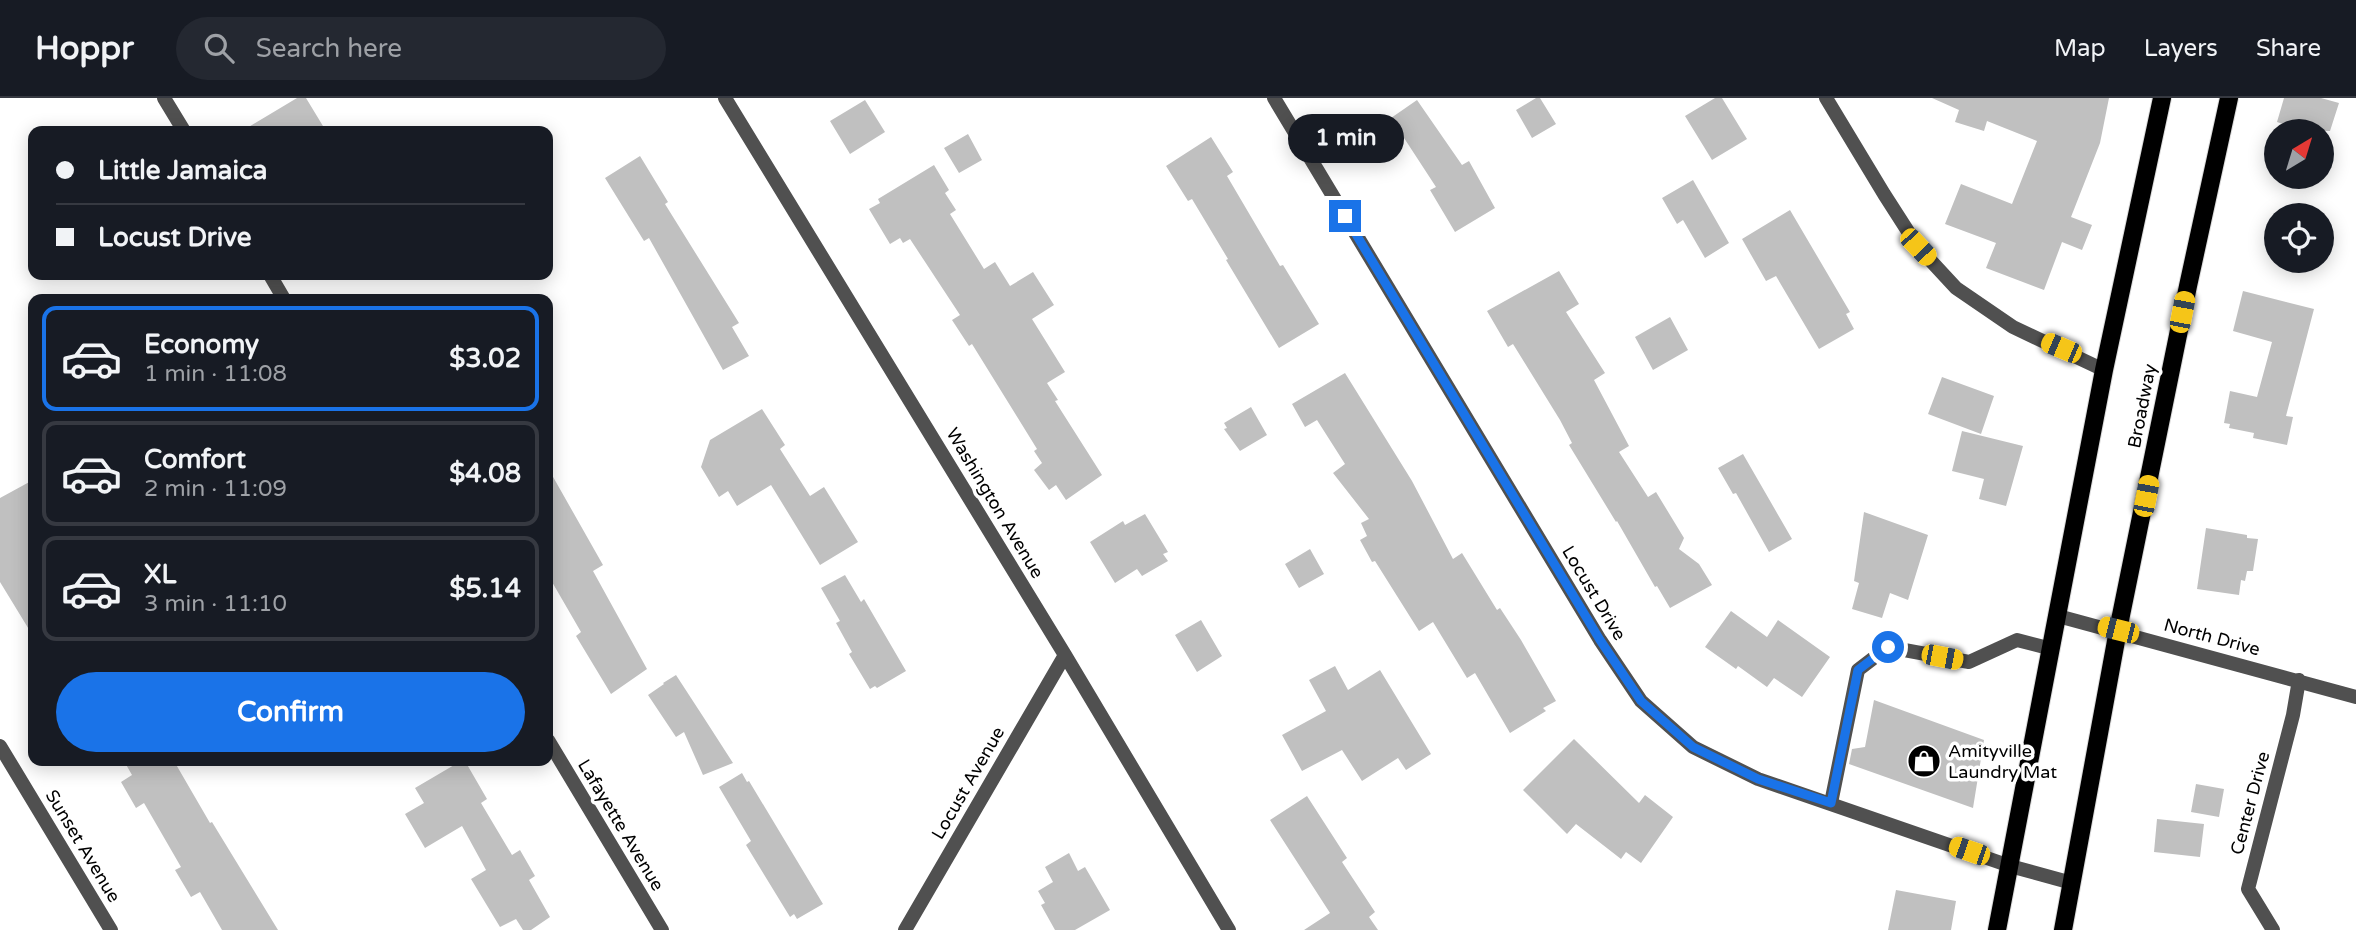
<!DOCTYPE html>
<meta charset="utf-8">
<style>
body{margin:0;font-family:"Varela Round",sans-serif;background:#242831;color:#f1f3f6;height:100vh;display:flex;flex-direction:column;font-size:26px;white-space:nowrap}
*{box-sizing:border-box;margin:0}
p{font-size:23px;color:#9ea1a6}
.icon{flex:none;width:38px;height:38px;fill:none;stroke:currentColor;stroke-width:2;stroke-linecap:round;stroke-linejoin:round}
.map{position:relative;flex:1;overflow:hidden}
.side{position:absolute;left:28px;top:196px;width:525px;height:472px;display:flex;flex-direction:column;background:#171b24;border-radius:14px;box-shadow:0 4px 18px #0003}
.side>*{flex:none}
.banner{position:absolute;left:28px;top:28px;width:525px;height:154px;border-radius:14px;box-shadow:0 4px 18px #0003;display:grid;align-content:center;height:154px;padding:0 28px;background:#171b24}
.needle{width:46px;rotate:38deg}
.fabs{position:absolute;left:2264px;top:21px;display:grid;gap:14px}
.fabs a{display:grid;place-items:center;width:70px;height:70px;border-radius:50%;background:#171b24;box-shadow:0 4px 18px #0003;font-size:35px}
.end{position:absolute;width:32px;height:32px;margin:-16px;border:9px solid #1a73e8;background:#fff;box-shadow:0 0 0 4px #fff}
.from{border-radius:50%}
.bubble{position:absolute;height:49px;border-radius:24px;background:#171b24;box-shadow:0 4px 18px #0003;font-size:23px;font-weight:700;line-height:49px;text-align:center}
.car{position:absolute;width:21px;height:42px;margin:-21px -10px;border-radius:9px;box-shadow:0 0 5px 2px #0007;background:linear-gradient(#f5c518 24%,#345 0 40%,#f5c518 0 76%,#345 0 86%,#f5c518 0)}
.banner b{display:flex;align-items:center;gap:24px;height:66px;font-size:26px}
.banner b+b{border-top:2px solid #363941}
.banner i{width:18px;height:18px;background:#f1f3f6}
ul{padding:12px 0 0;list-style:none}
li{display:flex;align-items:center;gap:21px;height:105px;margin:0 14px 10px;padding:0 14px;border:4px solid #363941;border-radius:14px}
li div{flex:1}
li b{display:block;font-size:26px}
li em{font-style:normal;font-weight:700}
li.current{border-color:#1a73e8}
li>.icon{width:63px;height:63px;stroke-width:1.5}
.action{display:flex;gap:14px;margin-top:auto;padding:14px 28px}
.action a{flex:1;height:80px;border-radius:42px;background:#1a73e8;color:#fff;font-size:28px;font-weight:700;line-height:80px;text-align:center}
header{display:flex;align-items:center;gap:42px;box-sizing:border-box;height:98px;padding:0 35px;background:#171b24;border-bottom:2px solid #363941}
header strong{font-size:33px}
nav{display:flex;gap:38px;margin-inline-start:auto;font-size:24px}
.search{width:490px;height:63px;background:#242831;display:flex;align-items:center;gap:18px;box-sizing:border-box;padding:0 24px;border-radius:38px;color:#9ea1a6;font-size:26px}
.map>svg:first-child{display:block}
</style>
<header>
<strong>Hoppr</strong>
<div class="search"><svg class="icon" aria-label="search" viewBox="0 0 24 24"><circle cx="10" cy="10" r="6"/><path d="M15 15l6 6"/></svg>Search here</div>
<nav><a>Map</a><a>Layers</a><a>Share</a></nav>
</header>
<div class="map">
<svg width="2356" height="832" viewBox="0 0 2356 832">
<rect width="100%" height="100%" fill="#fff"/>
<!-- building -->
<path fill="#c0c0c0" d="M 297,0 L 306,0 L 326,33 L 242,33 Z
M 1536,0 L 1540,0 L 1556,26 L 1532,40 L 1516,12 Z
M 1715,0 L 1722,0 L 1747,41 L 1712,62 L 1685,18 Z
M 1932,0 L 2109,0 L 2100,45 L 2071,119 L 2092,127 L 2082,152 L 2062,144 L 2044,192 L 1986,170 L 1996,145 L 1945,126 L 1961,86 L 2012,106 L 2037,43 L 1987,23 L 1984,33 L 1955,24 L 1959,12 Z
M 2284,0 L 2321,0 L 2339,5 L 2330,33 L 2280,33 L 2283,26 L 2277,24 Z
M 865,2 L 885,34 L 850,56 L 830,23 Z
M 1417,2 L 1462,67 L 1469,63 L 1495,110 L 1455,134 L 1430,92 L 1436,89 L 1391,20 Z
M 968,36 L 982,62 L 959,75 L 944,50 Z
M 1211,39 L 1233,74 L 1227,78 L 1280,168 L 1283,167 L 1319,226 L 1279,250 L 1226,162 L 1228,161 L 1192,101 L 1188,103 L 1166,68 Z
M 640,58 L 668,104 L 665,106 L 739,225 L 732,229 L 749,258 L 723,272 L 649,140 L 644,143 L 605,80 Z
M 934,67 L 949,92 L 945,95 L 956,112 L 950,116 L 984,171 L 995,164 L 1010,188 L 1033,174 L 1054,207 L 1032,221 L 1065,274 L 1047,285 L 1058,302 L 1055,303 L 1102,377 L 1066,402 L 1056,387 L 1049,392 L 1034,372 L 1042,365 L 1034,353 L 1037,351 L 972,246 L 969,248 L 952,222 L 960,217 L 910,141 L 903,145 L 900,140 L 890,146 L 869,111 L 880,105 L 878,101 Z
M 1693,82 L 1729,145 L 1705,160 L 1683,122 L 1677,126 L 1662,100 Z
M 1790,112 L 1850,214 L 1846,216 L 1854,231 L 1819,251 L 1776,178 L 1766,183 L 1742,141 Z
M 1559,173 L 1579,206 L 1566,214 L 1605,275 L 1594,282 L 1629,348 L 1619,354 L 1648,399 L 1656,394 L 1684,440 L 1679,451 L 1699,466 L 1712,487 L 1670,510 L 1657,488 L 1655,489 L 1617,423 L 1616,424 L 1569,347 L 1572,345 L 1560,322 L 1513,246 L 1508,249 L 1487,213 Z
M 2243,193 L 2314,211 L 2286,318 L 2293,319 L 2287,347 L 2253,340 L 2254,335 L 2229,330 L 2230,326 L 2224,325 L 2230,293 L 2257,299 L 2272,244 L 2233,233 Z
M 1670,219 L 1688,252 L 1653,272 L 1635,239 Z
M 1345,275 L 1412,383 L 1453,461 L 1462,455 L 1497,512 L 1500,510 L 1521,542 L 1556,603 L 1543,610 L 1546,613 L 1510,635 L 1475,575 L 1467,580 L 1433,524 L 1419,533 L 1375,463 L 1372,464 L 1360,442 L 1367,438 L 1361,425 L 1369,421 L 1333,375 L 1345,366 L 1317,322 L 1305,329 L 1292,306 Z
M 1942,279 L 1994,298 L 1981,336 L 1928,316 Z
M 1251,309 L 1267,337 L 1240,353 L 1224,331 L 1227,330 L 1224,325 Z
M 762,311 L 785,347 L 780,351 L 810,398 L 824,389 L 858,444 L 820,467 L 771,387 L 737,408 L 728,393 L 719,399 L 701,369 L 710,342 Z
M 1962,333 L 2023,348 L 2006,408 L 1979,401 L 1984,381 L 1952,373 Z
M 1743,356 L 1792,441 L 1769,454 L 1736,395 L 1733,396 L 1718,370 Z
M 548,370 L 603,467 L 593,473 L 647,571 L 611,596 L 576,538 L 581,534 L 548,477 Z
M 33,382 L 33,538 L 0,484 L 0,400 Z
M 1864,414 L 1928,437 L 1908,502 L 1890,495 L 1882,520 L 1852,511 L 1859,485 L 1854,483 Z
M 1145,416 L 1168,454 L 1163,456 L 1168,463 L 1142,478 L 1137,471 L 1115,485 L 1090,444 L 1123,423 L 1125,427 Z
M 2206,430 L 2247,437 L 2247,440 L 2258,441 L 2253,473 L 2247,473 L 2245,483 L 2241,482 L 2239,497 L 2197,491 Z
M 1310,451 L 1324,476 L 1299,490 L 1285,466 Z
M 845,477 L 861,504 L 864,501 L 906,573 L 877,590 L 875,588 L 870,591 L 849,556 L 852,554 L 836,525 L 840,523 L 821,490 Z
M 1731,513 L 1767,539 L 1778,522 L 1830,559 L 1802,599 L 1774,580 L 1767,589 L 1738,568 L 1736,571 L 1705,549 Z
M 1201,522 L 1222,558 L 1197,574 L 1175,537 Z
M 1335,568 L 1348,592 L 1380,572 L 1431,656 L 1406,672 L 1398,660 L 1362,683 L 1342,652 L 1302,673 L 1282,637 L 1326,613 L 1309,582 Z
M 676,577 L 704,620 L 733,665 L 703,677 L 684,634 L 676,639 L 648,597 L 664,586 L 663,585 Z
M 1874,602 L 1984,642 L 1973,710 L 1849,666 L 1852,651 L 1865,649 Z
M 1574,641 L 1639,705 L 1645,697 L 1673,719 L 1641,765 L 1626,754 L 1621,761 L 1576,726 L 1567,736 L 1523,692 Z
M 124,663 L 174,663 L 210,725 L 212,724 L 278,832 L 222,832 L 200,794 L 191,799 L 175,772 L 181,769 L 144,705 L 136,710 L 121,684 L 132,677 Z
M 461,663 L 465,663 L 487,701 L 481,705 L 512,757 L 520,752 L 535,778 L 529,782 L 550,819 L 531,832 L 523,832 L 516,821 L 500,829 L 471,781 L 486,772 L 462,728 L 425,750 L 405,716 L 424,705 L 415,690 Z
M 742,675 L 747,684 L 749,683 L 823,806 L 797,821 L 794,816 L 790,819 L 746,747 L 751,743 L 719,689 Z
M 2196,686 L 2224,691 L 2219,719 L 2191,714 Z
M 1307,698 L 1347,760 L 1342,764 L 1375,814 L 1369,819 L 1378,832 L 1304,832 L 1330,815 L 1270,722 Z
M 2157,721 L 2204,726 L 2200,759 L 2154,754 Z
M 1069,755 L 1078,773 L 1085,769 L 1110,812 L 1075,832 L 1055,832 L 1041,807 L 1045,805 L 1038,793 L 1053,784 L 1045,769 Z
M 1896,792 L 1956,803 L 1951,832 L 1888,832 Z"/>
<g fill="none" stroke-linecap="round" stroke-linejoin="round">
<defs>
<path id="primary" d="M 1997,832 L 2104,272 L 2162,0
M 2063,832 L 2118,532 L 2188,188 L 2229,0"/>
</defs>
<!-- primary casing -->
<use href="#primary" stroke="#dbdbdb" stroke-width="20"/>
<!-- service -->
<path stroke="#505050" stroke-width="14" d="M 1831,705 L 1858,572 L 1888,549 L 1969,564 L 2017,542 L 2052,551"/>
<!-- minor -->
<path stroke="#505050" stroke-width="14" d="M 164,0 L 184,33
M 725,0 L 1065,557 L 1229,832
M 1274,0 L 1600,542 L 1641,603 L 1693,649 L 1758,681 L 2010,768 L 2072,785
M 1826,0 L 1884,96 L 1918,149 L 1956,190 L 2013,229 L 2104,272
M 270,177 L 284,201
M 2058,518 L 2356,599
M 548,642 L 662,832
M 0,648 L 111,832
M 905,832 L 1065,557
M 2273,832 L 2248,791 L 2293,617 L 2299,582"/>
<!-- primary -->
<use href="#primary" stroke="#000" stroke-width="18"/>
</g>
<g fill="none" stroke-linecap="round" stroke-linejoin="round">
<!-- route -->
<path stroke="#1a73e8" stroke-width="9" d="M 1345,118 L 1600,542 L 1641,603 L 1693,649 L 1758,681 L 1831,705 L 1858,572 L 1888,549"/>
</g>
<!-- icons -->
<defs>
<symbol id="shop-disc" viewBox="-11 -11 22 22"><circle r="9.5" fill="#000" stroke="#fff"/><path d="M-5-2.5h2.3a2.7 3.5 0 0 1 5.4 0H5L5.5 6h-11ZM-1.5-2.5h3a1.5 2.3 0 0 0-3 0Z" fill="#fff"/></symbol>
</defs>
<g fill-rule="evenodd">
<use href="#shop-disc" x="1905" y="644" width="38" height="38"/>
</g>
<g text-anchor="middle" stroke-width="7" stroke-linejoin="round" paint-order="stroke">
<!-- street labels -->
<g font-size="18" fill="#000" stroke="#fff">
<text transform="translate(2142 308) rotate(-79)" y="6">Broadway</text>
<text transform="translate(995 405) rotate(59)" y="6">Washington Avenue</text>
<text transform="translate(1594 495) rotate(59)" y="6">Locust Drive</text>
<text transform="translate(2212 539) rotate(15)" y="6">North Drive</text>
<text transform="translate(968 685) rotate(-60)" y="6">Locust Avenue</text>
<text transform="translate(2250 705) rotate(-75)" y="6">Center Drive</text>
<text transform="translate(621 727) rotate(59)" y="6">Lafayette Avenue</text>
<text transform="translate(83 748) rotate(59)" y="6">Sunset Avenue</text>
</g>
<!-- poi labels -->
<g font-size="18" fill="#000" stroke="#fff" text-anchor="start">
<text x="1948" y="659">Amityville<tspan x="1948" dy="21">Laundry Mat</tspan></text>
</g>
</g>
</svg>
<div class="fabs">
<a><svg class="needle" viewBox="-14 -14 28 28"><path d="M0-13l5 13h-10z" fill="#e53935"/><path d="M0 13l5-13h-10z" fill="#9ea1a6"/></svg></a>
<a><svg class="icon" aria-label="locate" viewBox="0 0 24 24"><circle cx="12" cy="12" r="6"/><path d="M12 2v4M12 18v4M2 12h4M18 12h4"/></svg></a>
</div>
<i class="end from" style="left:1888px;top:549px"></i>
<i class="end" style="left:1345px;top:118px"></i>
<div class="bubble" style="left:1288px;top:16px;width:116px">1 min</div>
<i class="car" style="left:1918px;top:149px;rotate:137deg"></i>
<i class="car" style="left:2182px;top:214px;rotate:11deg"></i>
<i class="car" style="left:2061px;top:250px;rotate:293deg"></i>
<i class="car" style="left:2146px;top:398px;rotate:11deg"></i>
<i class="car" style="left:2118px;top:532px;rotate:284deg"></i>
<i class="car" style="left:1942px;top:559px;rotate:101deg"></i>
<i class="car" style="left:1969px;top:753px;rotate:289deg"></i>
<div class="banner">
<b><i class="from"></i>Little Jamaica</b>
<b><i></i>Locust Drive</b>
</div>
<section class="side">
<ul>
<li class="current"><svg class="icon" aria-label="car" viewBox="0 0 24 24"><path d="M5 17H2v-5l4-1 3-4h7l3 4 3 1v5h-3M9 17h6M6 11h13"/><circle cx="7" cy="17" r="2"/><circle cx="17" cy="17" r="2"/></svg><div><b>Economy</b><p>1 min · 11:08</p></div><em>$3.02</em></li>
<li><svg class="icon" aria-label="car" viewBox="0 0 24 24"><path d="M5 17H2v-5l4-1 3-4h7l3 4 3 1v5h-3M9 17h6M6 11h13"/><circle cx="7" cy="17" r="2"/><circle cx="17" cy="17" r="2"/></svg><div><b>Comfort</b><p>2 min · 11:09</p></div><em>$4.08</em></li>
<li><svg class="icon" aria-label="car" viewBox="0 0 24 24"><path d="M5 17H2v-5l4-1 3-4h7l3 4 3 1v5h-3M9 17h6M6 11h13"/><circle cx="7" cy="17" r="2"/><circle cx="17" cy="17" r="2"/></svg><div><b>XL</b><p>3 min · 11:10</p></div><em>$5.14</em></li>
</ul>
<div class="action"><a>Confirm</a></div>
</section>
</div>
